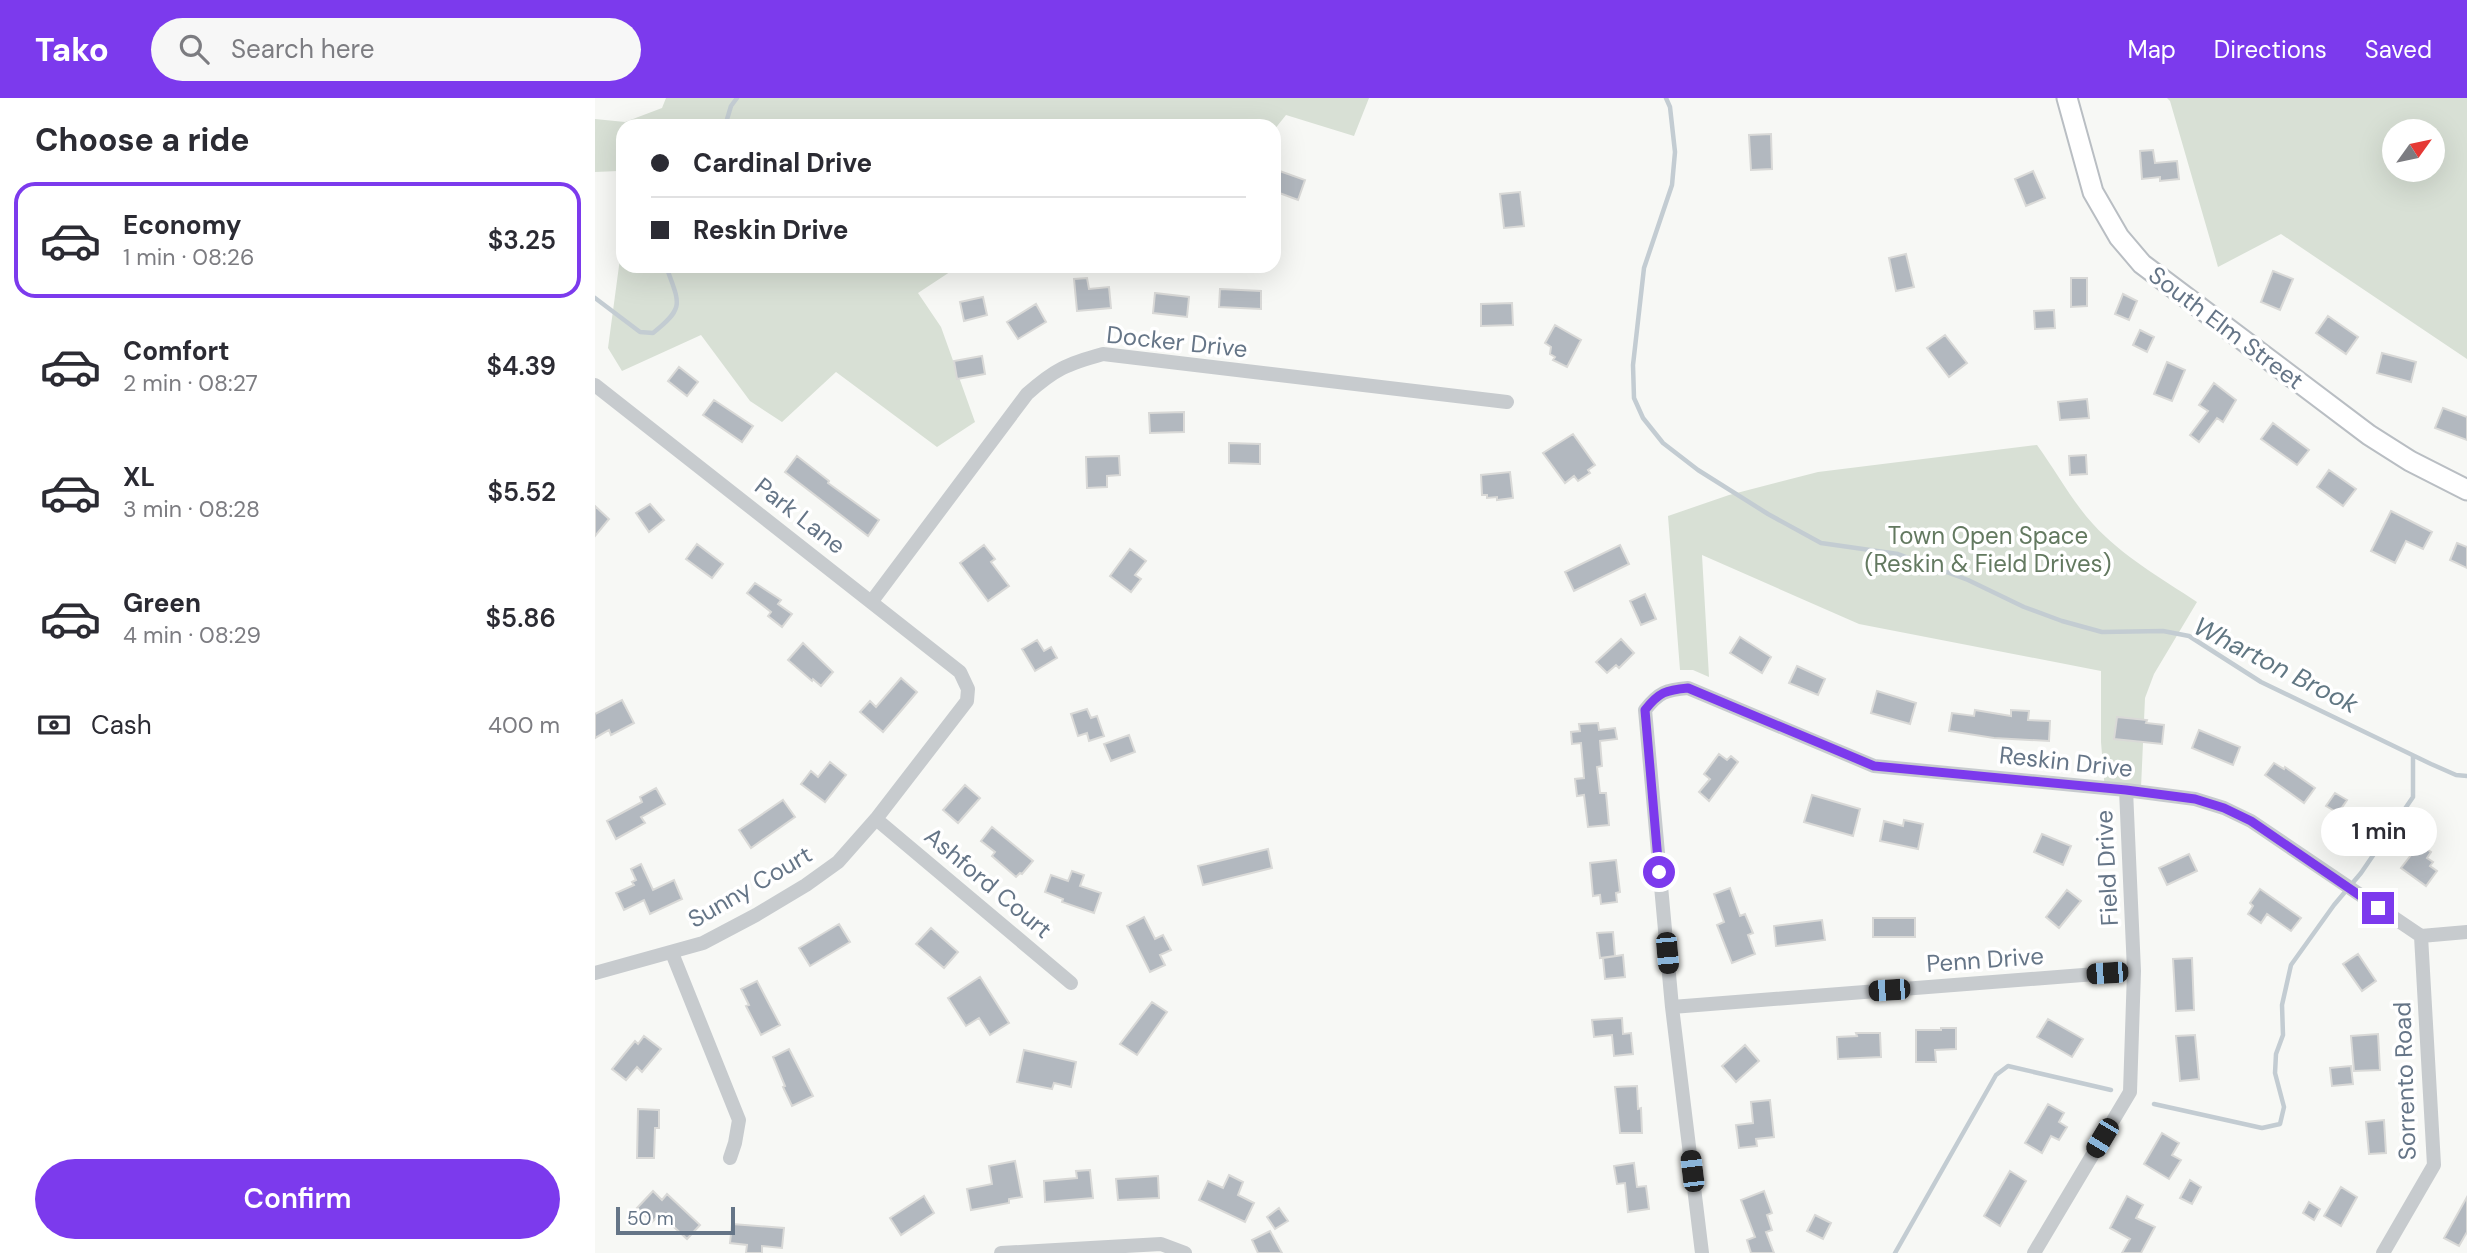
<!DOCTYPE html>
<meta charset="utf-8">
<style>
body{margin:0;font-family:"DM Sans",sans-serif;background:#f7f7f7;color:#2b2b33;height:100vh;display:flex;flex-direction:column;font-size:26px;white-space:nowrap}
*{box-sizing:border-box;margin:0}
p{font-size:23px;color:#7c7c81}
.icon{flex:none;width:38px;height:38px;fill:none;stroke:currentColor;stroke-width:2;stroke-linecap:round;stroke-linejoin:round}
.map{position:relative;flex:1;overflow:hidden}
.sheet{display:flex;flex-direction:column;background:#fff;width:595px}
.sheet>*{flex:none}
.guide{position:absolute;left:21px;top:21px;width:665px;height:154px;border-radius:21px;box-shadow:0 7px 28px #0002;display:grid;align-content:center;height:154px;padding:0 35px;background:#fff}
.needle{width:46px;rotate:57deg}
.tools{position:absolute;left:1787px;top:21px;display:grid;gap:14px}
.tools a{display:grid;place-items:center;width:63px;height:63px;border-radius:50%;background:#fff;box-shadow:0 7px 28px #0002;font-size:35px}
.scale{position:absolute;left:21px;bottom:18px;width:119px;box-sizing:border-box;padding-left:7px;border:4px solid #657587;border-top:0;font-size:19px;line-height:24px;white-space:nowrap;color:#657587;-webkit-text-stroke:5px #fff;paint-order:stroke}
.end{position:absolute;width:32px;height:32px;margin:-16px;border:9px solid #7c3aed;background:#fff;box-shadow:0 0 0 4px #fff}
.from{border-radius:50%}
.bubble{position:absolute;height:49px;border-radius:24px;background:#fff;box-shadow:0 7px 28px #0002;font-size:23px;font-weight:600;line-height:49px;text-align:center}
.car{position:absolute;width:21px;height:42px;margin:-21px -10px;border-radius:9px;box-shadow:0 0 5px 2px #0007;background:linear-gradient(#222 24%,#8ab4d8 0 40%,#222 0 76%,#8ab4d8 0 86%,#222 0)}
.guide b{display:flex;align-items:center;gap:24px;height:66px;font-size:26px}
.guide b+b{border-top:2px solid #e1e1e2}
.guide i{width:18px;height:18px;background:#2b2b33}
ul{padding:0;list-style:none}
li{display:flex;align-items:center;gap:21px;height:116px;margin:0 14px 10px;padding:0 21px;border:4px solid transparent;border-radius:21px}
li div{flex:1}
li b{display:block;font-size:26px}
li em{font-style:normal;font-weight:600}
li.current{border-color:#7c3aed}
li>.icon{width:63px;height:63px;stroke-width:1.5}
h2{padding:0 35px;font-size:32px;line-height:84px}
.pay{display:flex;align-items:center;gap:18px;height:77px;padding:0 35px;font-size:26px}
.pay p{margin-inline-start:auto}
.button{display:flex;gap:14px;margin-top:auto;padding:14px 35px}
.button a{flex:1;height:80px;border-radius:42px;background:#7c3aed;color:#fff;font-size:28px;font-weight:600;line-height:80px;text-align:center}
header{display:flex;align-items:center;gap:42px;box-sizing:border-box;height:98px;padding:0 35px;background:#7c3aed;color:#fff}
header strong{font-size:33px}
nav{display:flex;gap:38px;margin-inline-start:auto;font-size:24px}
.search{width:490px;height:63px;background:#f7f7f7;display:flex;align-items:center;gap:18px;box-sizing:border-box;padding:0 24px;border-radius:38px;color:#7c7c81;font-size:26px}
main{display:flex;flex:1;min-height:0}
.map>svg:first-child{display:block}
</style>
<header>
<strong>Tako</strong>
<div class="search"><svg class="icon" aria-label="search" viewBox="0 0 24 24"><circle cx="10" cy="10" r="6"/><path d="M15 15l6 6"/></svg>Search here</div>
<nav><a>Map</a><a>Directions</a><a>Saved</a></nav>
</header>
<main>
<section class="sheet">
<h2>Choose a ride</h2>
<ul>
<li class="current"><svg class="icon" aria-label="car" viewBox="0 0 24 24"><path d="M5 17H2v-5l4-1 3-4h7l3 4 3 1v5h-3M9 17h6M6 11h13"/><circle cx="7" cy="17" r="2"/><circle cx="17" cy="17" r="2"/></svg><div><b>Economy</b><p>1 min · 08:26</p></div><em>$3.25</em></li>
<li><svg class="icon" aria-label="car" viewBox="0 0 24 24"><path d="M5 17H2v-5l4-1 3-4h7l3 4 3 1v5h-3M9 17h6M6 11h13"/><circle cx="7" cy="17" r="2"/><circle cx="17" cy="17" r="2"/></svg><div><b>Comfort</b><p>2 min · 08:27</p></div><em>$4.39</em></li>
<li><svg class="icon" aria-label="car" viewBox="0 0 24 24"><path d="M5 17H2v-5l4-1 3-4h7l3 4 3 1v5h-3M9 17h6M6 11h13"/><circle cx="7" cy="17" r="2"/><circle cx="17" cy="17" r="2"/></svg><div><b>XL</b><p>3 min · 08:28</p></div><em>$5.52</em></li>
<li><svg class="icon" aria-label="car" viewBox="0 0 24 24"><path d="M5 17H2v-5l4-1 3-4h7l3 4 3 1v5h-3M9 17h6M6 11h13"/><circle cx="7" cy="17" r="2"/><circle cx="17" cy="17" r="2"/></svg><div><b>Green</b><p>4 min · 08:29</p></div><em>$5.86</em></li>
</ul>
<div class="pay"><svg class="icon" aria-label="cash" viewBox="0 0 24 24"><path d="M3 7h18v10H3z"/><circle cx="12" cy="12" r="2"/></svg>Cash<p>400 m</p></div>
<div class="button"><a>Confirm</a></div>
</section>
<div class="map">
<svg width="1872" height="1155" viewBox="0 0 1872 1155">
<rect width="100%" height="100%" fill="#f7f8f5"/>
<!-- green -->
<path fill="#d8e0d5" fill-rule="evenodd" d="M 71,0 L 774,0 L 759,38 L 691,17 L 679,32 L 679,28 L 28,28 L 28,168 L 364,168 L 323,195 L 346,229 L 380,324 L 342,349 L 241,274 L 187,324 L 155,303 L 106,237 L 27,273 L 13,250 L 26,153 L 23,73 L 0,74 L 0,21 L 30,24 L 67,10 Z
M 1572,0 L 1872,0 L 1872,261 L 1686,136 L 1623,169 L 1575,3 ZM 1799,33 L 1838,33 L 1838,72 L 1799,72 Z
M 1442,347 C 1461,373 1476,402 1498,426 C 1527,458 1566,480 1602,504 L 1559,576 L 1550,600 L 1546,690 L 1510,693 L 1506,644 L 1506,573 L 1264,526 L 1107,457 L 1114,579 L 1098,572 L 1085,572 L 1073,418 L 1134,397 L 1223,374 Z"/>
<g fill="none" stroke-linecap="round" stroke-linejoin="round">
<!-- stream -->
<path stroke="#c3ccd2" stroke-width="4.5" d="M 1071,0 L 1075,9 L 1080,54 L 1077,87 L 1049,170 L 1038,267 L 1039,300 L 1048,320 L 1068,345 L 1103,372 L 1173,416 L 1226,445 L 1303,456 L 1373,482 L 1429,509 L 1467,523 L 1507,534 L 1568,533 L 1594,538 L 1666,584 L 1836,666 L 1861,677 L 1872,678
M 130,28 L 136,8 L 142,0
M 0,200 L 45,234 L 58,235 C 91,209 84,205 71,168
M 1559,1006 L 1667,1030 L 1685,1026 L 1689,1009 L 1680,975 L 1681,956 L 1688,937 L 1687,907 L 1696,867 L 1739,807 L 1766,775 L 1818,699 L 1818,658
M 1300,1155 L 1401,977 L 1413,968 L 1516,992"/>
</g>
<!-- building -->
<path fill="#b2b8bf" stroke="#d9d9d7" stroke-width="2" d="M 1176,36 L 1177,71 L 1156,72 L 1154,37 Z
M 1558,52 L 1560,65 L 1582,63 L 1584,81 L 1565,83 L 1565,79 L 1547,81 L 1545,53 Z
M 679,71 L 710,82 L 703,102 L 679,93 Z
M 1438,73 L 1450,100 L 1431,108 L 1420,81 Z
M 925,94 L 929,128 L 909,130 L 905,96 Z
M 1311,156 L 1319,189 L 1301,193 L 1294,160 Z
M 1678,173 L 1698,181 L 1685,212 L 1666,204 Z
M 492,180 L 494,191 L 514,189 L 516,210 L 482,213 L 479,181 Z
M 1476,180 L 1492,180 L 1492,208 L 1476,209 Z
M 625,191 L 666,193 L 666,211 L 624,209 Z
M 560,195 L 594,199 L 592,219 L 558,215 Z
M 1528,196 L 1542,203 L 1534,222 L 1520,216 Z
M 388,199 L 392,217 L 369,223 L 365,204 Z
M 917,205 L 918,227 L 886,228 L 886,206 Z
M 441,206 L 451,224 L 423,241 L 412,224 Z
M 1459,212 L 1460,230 L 1440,231 L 1439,213 Z
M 1733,218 L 1763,239 L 1751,256 L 1721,235 Z
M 960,227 L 986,242 L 972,269 L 958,262 L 960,259 L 955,256 L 956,249 L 950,245 Z
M 1545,232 L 1559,239 L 1552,254 L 1538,247 Z
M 1350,237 L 1372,265 L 1354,279 L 1332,250 Z
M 1787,255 L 1821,264 L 1816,284 L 1782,275 Z
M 387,258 L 390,276 L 362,281 L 359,263 Z
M 1572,264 L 1590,272 L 1577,303 L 1559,296 Z
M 84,269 L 103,284 L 92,298 L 73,283 Z
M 1619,285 L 1641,302 L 1628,324 L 1622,320 L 1604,344 L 1595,337 L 1613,313 L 1604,307 Z
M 1492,301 L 1494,320 L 1465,322 L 1463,304 Z
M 119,302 L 158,328 L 147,344 L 108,317 Z
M 1848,310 L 1872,319 L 1872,342 L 1840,330 Z
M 589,314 L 589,334 L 555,335 L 554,315 Z
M 1678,325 L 1714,352 L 1702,367 L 1666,341 Z
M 978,336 L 1000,367 L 993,372 L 995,375 L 983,383 L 979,378 L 970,385 L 948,355 Z
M 634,345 L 665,346 L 665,366 L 634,365 Z
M 1491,357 L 1492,376 L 1475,377 L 1474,358 Z
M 202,358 L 234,383 L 233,385 L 284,422 L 273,438 L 190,374 Z
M 524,358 L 525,377 L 512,378 L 512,389 L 492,390 L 491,359 Z
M 1734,372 L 1761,391 L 1748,408 L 1722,389 Z
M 915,374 L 918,400 L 902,402 L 902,399 L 892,400 L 892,397 L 887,397 L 886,377 Z
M 55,406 L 69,422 L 54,434 L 41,415 Z
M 0,408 L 14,421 L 0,438 Z
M 1796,413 L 1837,434 L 1828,451 L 1811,443 L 1800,465 L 1776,453 Z
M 1862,445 L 1872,449 L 1872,470 L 1855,462 Z
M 102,446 L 128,466 L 117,480 L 91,461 Z
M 389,447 L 400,461 L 396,464 L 414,488 L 393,503 L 365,465 Z
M 1025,447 L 1034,466 L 979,493 L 970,474 Z
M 535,451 L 551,463 L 540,477 L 546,481 L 536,494 L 515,478 Z
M 160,485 L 186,502 L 183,506 L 197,516 L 187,529 L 173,518 L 176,514 L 152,495 Z
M 1050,496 L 1061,521 L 1046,527 L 1035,503 Z
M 1145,539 L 1176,559 L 1167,575 L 1135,555 Z
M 1026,541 L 1039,555 L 1024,570 L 1021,567 L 1012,575 L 1001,564 Z
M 442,542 L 449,553 L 456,549 L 462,560 L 440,573 L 427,551 Z
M 208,545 L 238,574 L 226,588 L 218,581 L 217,583 L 193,562 Z
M 1202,568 L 1230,581 L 1223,597 L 1194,585 Z
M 306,580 L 322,594 L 288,634 L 265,614 L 275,603 L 281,609 Z
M 1282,593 L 1321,605 L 1315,626 L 1276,615 Z
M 27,602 L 39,625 L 16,637 L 14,632 L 0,640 L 0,616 Z
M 492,611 L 496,620 L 502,618 L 509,638 L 494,643 L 492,635 L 483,638 L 476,616 Z
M 1380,612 L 1416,618 L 1416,612 L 1434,613 L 1433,622 L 1455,623 L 1454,643 L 1399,640 L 1354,633 L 1357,615 L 1379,618 Z
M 1522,619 L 1552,622 L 1551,625 L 1569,627 L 1567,646 L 1519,641 Z
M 1003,625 L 1004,632 L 1020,630 L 1022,641 L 1005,643 L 1007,668 L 1002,669 L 1005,695 L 1011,695 L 1014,727 L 993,729 L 989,697 L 982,698 L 980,681 L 989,680 L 986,645 L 977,646 L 976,634 L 985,633 L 984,626 Z
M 1604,632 L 1645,649 L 1638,667 L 1597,650 Z
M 534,637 L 540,654 L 516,663 L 509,646 Z
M 1124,656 L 1132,662 L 1136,658 L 1143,664 L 1114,703 L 1104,694 L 1115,681 L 1109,676 Z
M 235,664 L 251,677 L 230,704 L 206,686 L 216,673 L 223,679 Z
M 1679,665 L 1689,671 L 1690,669 L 1720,690 L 1709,705 L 1670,677 Z
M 370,687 L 385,700 L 363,725 L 348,712 Z
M 61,690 L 70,706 L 46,719 L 50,725 L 21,741 L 12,723 L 47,704 L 45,699 Z
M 1740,695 L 1752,702 L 1746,711 L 1776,729 L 1766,744 L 1737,724 L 1743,715 L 1731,708 Z
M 1217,697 L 1265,711 L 1258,738 L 1209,724 Z
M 188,702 L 200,719 L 156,750 L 144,732 Z
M 1309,722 L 1328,726 L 1323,751 L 1285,743 L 1289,723 L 1308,728 Z
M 397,729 L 438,763 L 427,776 L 425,775 L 421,779 L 397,758 L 400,754 L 386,743 Z
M 1447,736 L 1476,748 L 1468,767 L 1439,754 Z
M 1813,738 L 1836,754 L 1832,760 L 1838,764 L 1835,768 L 1842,773 L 1831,788 L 1806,770 L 1816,757 L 1804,749 Z
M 673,751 L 677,770 L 608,787 L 603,768 Z
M 1594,756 L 1602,773 L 1572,787 L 1564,770 Z
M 1021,762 L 1025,794 L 1021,795 L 1022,804 L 1006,806 L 1005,797 L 998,798 L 995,765 Z
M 46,766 L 58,792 L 79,782 L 87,801 L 55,816 L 49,802 L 29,812 L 21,795 L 39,787 L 37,784 L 41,782 L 36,771 Z
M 477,773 L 489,777 L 485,788 L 506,795 L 499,815 L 467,804 L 468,801 L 450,794 L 456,777 L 473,783 Z
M 1135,790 L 1145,818 L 1150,816 L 1158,835 L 1153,837 L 1160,856 L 1137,865 L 1122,827 L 1129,824 L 1119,796 Z
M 1665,791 L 1706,820 L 1696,833 L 1672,816 L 1666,825 L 1653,816 L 1658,808 L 1655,805 Z
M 1472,792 L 1486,803 L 1464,830 L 1451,819 Z
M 549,819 L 560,841 L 568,837 L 576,852 L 565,857 L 570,867 L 555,874 L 532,828 Z
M 1278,820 L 1320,820 L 1320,839 L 1278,839 Z
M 1227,822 L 1230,842 L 1181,848 L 1179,828 Z
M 244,826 L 255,844 L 215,868 L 204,850 Z
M 336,830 L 363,854 L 349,870 L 321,846 Z
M 1018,834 L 1020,858 L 1005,860 L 1002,835 Z
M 1763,856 L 1781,883 L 1767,893 L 1748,866 Z
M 1028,857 L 1030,879 L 1010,881 L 1008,860 Z
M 1597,860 L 1599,912 L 1581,913 L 1578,861 Z
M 385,879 L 414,925 L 395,937 L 384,920 L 371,928 L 353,900 Z
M 162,883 L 185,927 L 166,937 L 151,908 L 154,907 L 146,891 Z
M 557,904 L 572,914 L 542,957 L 525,946 Z
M 1027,920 L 1028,936 L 1036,935 L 1038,956 L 1019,958 L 1017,937 L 999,939 L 997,922 Z
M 1453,921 L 1488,941 L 1477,959 L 1442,939 Z
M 1346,930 L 1361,930 L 1361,951 L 1340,952 L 1341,964 L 1321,964 L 1321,932 L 1346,932 Z
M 1261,935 L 1285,935 L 1286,959 L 1243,961 L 1242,939 L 1262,938 Z
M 1783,936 L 1785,972 L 1759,973 L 1756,938 Z
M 1600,937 L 1604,981 L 1585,983 L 1581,938 Z
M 49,938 L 66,951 L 47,974 L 42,969 L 31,982 L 17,971 L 40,943 L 43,946 Z
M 1150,947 L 1164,963 L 1141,984 L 1127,968 Z
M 194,951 L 218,998 L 197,1008 L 188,989 L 190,988 L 178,959 Z
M 429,952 L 481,964 L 476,989 L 459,985 L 457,991 L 422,984 Z
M 1756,968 L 1758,986 L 1737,988 L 1735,970 Z
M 1042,988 L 1043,1011 L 1046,1010 L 1047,1035 L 1025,1035 L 1020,989 Z
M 1175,1002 L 1179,1039 L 1161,1041 L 1162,1048 L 1144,1050 L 1141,1027 L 1158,1025 L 1156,1004 Z
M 1453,1006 L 1469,1015 L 1464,1024 L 1472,1029 L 1464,1042 L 1456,1038 L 1447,1055 L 1430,1045 Z
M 43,1011 L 64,1012 L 64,1030 L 60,1030 L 59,1060 L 42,1060 Z
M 1789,1022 L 1791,1055 L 1774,1056 L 1771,1024 Z
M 1567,1035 L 1584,1045 L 1577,1057 L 1586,1062 L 1574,1081 L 1549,1066 Z
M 420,1063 L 427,1099 L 414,1101 L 414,1105 L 376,1112 L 372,1091 L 397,1086 L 394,1068 Z
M 1039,1065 L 1042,1089 L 1051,1088 L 1054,1111 L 1033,1114 L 1030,1085 L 1022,1086 L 1019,1068 Z
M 495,1072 L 498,1100 L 450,1104 L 449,1083 L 482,1080 L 481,1073 Z
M 1415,1073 L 1431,1083 L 1405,1128 L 1389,1118 Z
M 634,1077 L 648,1084 L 643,1097 L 659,1105 L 650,1124 L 604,1102 L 613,1083 L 628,1090 Z
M 563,1078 L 564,1100 L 523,1102 L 521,1081 Z
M 1595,1082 L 1606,1089 L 1597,1106 L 1585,1100 Z
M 1746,1089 L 1762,1099 L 1746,1128 L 1729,1118 Z
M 58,1093 L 67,1102 L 72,1096 L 105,1127 L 92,1141 L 65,1116 L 57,1124 L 42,1110 Z
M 1169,1093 L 1177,1115 L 1172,1117 L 1177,1132 L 1171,1134 L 1179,1155 L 1156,1155 L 1152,1142 L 1160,1139 L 1146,1102 Z
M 329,1098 L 339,1115 L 306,1137 L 295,1120 Z
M 1532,1098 L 1548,1107 L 1541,1120 L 1560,1129 L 1546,1155 L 1527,1155 L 1535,1141 L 1515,1130 Z
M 1872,1099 L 1872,1134 L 1864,1148 L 1849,1140 Z
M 1714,1104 L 1725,1111 L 1719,1122 L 1708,1115 Z
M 684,1110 L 693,1123 L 680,1131 L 672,1119 Z
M 1220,1117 L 1236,1125 L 1228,1141 L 1212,1133 Z
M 137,1126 L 189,1130 L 187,1150 L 167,1148 L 167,1155 L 151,1155 L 152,1147 L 135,1145 Z
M 675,1133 L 687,1155 L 663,1155 L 657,1142 Z"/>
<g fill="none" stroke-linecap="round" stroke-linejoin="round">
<defs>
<path id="secondary" d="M 1472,0 L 1498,94 L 1524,139 L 1547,166 L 1774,337 L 1815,363 L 1872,392"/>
</defs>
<!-- secondary casing -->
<use href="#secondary" stroke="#b9bec3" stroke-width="23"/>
<!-- street -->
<path stroke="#c7cbce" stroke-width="14" d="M 0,287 L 365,574 L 373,591 L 372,603 L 281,721 L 243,764 L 211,787 L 161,817 L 108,845 L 0,875
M 277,503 L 432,296 C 460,271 472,266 508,256 L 912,304
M 281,721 L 476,885
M 77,855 L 144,1022 L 140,1045 L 135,1060
M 1077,909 L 1539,873
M 406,1155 L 566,1146 L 590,1155
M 1107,1155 L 1077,909 L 1050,612 C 1064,594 1071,592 1093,590 L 1279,668 L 1531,692 L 1600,701 L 1629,710 L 1656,723 L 1826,838 L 1872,834
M 1439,1155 L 1535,994 L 1539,873 L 1531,692
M 1788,1155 L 1839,1067 L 1826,838"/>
<!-- secondary -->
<use href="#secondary" stroke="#fff" stroke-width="19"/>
</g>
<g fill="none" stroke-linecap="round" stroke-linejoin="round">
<!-- route -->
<path stroke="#7c3aed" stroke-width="9" d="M 1064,774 L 1050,612 C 1064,594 1071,592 1093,590 L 1279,668 L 1531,692 L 1600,701 L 1629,710 L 1656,723 L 1783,810"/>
</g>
<g text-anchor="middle" stroke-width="7" stroke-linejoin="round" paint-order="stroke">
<!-- street labels -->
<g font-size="24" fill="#657587" stroke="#fff">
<text transform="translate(1631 230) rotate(37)" y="8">South Elm Street</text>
<text transform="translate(582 244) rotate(6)" y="8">Docker Drive</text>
<text transform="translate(205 418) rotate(38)" y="8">Park Lane</text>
<text transform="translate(1471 664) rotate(6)" y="8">Reskin Drive</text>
<text transform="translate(1512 770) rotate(-93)" y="8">Field Drive</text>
<text transform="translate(393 785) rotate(40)" y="8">Ashford Court</text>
<text transform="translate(155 789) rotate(-30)" y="8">Sunny Court</text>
<text transform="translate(1390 862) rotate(-4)" y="8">Penn Drive</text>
<text transform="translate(1810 983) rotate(-92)" y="8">Sorrento Road</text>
</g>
<!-- park labels -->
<g font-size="24" fill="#637960" stroke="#fff">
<text x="1393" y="446">Town Open Space<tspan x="1393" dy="28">(Reskin &amp; Field Drives)</tspan></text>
</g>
<!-- water labels -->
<g font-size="26" font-style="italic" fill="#617783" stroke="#fff">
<text transform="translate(1681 567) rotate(27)" y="9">Wharton Brook</text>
</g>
</g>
</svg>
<div class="tools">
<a><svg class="needle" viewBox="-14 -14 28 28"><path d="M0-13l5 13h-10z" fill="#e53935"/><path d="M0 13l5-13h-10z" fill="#7c7c81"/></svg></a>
</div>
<div class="scale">50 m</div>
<i class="end from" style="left:1064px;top:774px"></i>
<i class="end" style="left:1783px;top:810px"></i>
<div class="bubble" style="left:1726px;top:709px;width:116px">1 min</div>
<i class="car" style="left:1072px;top:855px;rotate:175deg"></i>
<i class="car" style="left:1512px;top:875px;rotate:266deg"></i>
<i class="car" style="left:1294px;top:892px;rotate:266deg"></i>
<i class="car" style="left:1507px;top:1040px;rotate:211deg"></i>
<i class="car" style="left:1097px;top:1073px;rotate:353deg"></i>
<div class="guide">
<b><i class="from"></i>Cardinal Drive</b>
<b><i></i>Reskin Drive</b>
</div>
</div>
</main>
